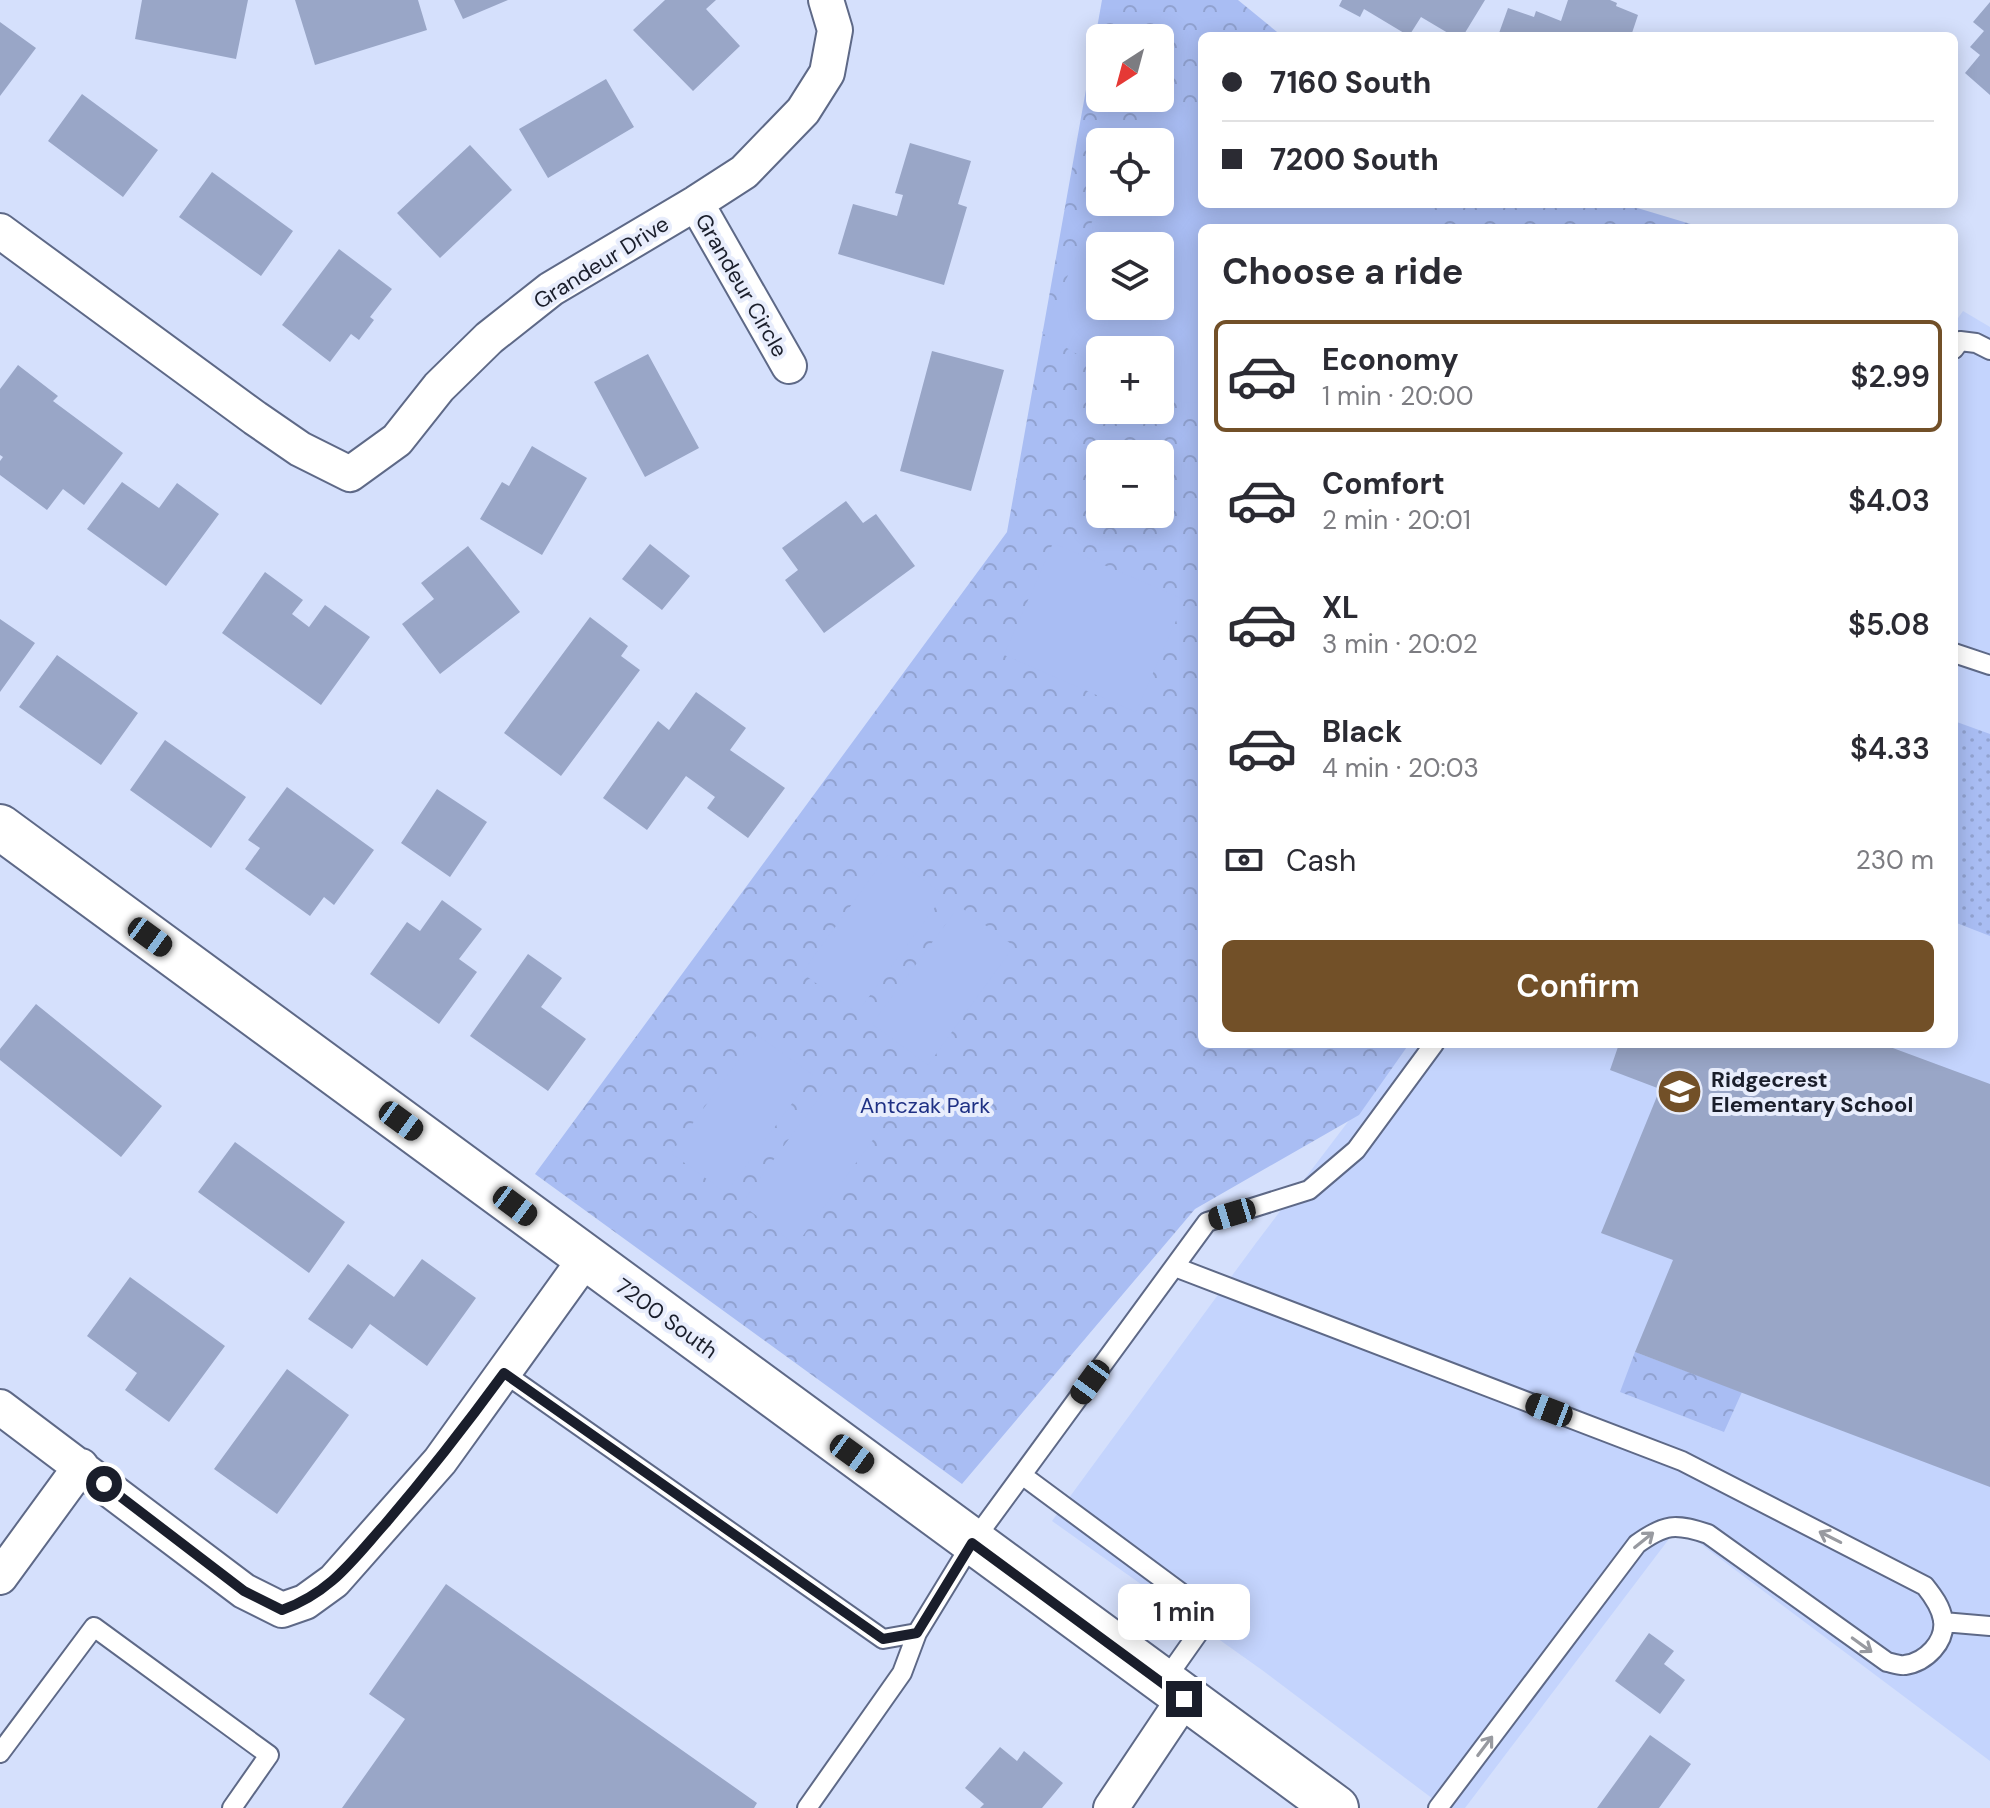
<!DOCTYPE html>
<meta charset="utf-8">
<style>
body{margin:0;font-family:"DM Sans",sans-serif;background:#f2f2f3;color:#2b2b33;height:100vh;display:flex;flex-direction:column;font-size:30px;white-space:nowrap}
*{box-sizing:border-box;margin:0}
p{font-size:26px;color:#7c7c81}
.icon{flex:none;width:44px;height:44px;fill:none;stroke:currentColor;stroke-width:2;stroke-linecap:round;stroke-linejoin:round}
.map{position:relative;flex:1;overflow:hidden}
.sheet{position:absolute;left:1198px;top:224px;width:760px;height:824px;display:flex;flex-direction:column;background:#fff;border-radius:12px;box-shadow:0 4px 20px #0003}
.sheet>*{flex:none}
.hud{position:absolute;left:1198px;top:32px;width:760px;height:176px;border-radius:12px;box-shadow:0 4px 20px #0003;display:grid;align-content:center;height:176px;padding:0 24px;background:#fff}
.needle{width:52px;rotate:216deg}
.buttons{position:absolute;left:1086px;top:24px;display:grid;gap:16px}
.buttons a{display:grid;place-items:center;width:88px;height:88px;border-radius:12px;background:#fff;box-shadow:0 4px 20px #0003;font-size:40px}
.end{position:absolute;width:36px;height:36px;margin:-18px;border:10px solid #1a1e2b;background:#fff;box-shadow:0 0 0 4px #fff}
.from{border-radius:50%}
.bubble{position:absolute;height:56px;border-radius:12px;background:#fff;box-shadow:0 4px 20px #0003;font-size:26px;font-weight:600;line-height:56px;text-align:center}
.car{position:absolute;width:24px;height:48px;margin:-24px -12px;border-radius:10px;box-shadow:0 0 6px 2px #0007;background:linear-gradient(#222 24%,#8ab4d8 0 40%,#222 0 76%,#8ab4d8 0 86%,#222 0)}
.hud b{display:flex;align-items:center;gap:28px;height:76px;font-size:30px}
.hud b+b{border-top:2px solid #e1e1e2}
.hud i{width:20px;height:20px;background:#2b2b33}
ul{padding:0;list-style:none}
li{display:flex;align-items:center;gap:24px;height:112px;margin:0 16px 12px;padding:0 8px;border:4px solid transparent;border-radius:12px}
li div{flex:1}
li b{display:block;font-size:30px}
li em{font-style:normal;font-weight:600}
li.on{border-color:#725028}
li>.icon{width:72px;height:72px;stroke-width:1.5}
h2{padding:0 24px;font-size:36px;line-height:96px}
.pay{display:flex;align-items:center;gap:20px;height:88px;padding:0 24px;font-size:30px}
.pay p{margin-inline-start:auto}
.primary-button{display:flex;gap:16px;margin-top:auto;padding:16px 24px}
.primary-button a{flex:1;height:92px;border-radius:12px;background:#725028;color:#fff;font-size:32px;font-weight:600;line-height:92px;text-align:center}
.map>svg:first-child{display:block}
</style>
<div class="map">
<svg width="1990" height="1808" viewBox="0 0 1990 1808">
<defs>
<pattern id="grass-dots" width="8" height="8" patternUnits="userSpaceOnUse" patternTransform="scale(2)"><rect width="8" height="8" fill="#a9bdf3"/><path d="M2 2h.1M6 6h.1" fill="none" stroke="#91a2d0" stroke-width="1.8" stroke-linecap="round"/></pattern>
<pattern id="park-crowns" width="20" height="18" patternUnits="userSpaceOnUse" patternTransform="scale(2)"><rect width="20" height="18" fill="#a9bdf3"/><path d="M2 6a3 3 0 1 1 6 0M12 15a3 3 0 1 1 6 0" fill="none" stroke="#91a2d0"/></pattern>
</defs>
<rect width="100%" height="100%" fill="#d5e0fc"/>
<!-- built -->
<path fill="#c4d4fd" d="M 1963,311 L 1990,327 L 1990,1761 L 1678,1527 L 1465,1808 L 1445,1808 L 1262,1670 L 1052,1521 L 1256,1243 L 1407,1044 L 1954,1044 L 1954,324 Z"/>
<!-- grass -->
<path fill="url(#grass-dots)" d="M 1954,721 L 1990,734 L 1990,936 L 1954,922 Z"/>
<!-- park -->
<path fill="url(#park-crowns)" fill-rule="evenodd" d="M 1102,0 L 1238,0 L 1282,36 L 1202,36 L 1202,204 L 1624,204 L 1704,228 L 1202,228 L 1202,1044 L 1409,1044 L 1359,1115 L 1195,1209 L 962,1484 L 535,1174 L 1007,532 ZM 1100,38 L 1160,38 L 1160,98 L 1100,98 ZM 1100,142 L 1160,142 L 1160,202 L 1100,202 ZM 1100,246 L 1160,246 L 1160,306 L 1100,306 ZM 1100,350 L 1160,350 L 1160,410 L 1100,410 ZM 1100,454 L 1160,454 L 1160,514 L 1100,514 Z
M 1635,1352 L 1742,1392 L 1724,1432 L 1620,1392 Z"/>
<!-- pitch -->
<path fill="#a9bdf3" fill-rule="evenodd" d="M 1148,98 L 1160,98 L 1202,111 L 1202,204 L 1435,204 L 1428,228 L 1202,228 L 1202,403 L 1160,401 L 1160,350 L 1100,350 L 1100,368 L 1042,333 L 1101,202 L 1160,202 L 1160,142 L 1128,142 ZM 1100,246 L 1160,246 L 1160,306 L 1100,306 Z
M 1053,543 L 1185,600 L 1136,712 L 1004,655 Z
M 888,854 L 944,895 L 857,1013 L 802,973 Z
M 959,906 L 1014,946 L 928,1065 L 872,1024 Z
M 757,1035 L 813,1075 L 726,1193 L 671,1153 Z
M 828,1086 L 883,1126 L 796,1245 L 741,1204 Z"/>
<!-- building -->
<path fill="#99a6c7" d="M 142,0 L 248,0 L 236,59 L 135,39 Z
M 295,0 L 418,0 L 427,30 L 315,65 Z
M 454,0 L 508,0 L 463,19 Z
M 665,0 L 716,0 L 706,9 L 740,46 L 693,91 L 633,30 Z
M 1342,0 L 1485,0 L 1463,36 L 1453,36 L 1421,17 L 1409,36 L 1364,9 L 1360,17 L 1339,6 Z
M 1568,0 L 1610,0 L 1617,3 L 1616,6 L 1638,15 L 1631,36 L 1498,36 L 1508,8 L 1534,17 L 1536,11 L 1561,21 Z
M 1990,2 L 1990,95 L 1965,73 L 1980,55 L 1970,47 L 1984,31 L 1973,22 Z
M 0,22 L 36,48 L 0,96 Z
M 606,79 L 634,127 L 548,178 L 519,129 Z
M 82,94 L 158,150 L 123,197 L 48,141 Z
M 910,143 L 971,161 L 958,204 L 967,207 L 944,285 L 838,254 L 853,204 L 897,216 L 903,195 L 895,193 Z
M 470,145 L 512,190 L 440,258 L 397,213 Z
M 212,172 L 293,231 L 261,276 L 179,217 Z
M 339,249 L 392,289 L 370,317 L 374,320 L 359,340 L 351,334 L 330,362 L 282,325 Z
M 932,351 L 1004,370 L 971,491 L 900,471 Z
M 648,354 L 699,448 L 645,477 L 594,382 Z
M 18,365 L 58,396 L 53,401 L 123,453 L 84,505 L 63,489 L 47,510 L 0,475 L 0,461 L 3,457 L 0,455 L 0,389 Z
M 532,446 L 587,478 L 542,555 L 480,519 L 502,482 L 509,486 Z
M 122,482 L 159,508 L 177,483 L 219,514 L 166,586 L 87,529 Z
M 846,501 L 863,523 L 876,514 L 915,566 L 824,633 L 785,580 L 798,570 L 782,548 Z
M 650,544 L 690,576 L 662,610 L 622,579 Z
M 468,546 L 520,612 L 440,674 L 402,624 L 434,599 L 421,583 Z
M 265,572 L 303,600 L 292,614 L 309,627 L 325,605 L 370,637 L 321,705 L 222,633 Z
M 590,617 L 628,646 L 621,656 L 640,670 L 561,776 L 504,733 Z
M 0,619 L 35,643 L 0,692 Z
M 57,655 L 138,713 L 101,765 L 19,707 Z
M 696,692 L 746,728 L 730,750 L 785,788 L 748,838 L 707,808 L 715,797 L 686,776 L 647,830 L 603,798 L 658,721 L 669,730 Z
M 165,740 L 246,797 L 211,848 L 130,790 Z
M 287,787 L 374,850 L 334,905 L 324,897 L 310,916 L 245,869 L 260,848 L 248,840 Z
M 437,789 L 487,822 L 450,877 L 401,843 Z
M 442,900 L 482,929 L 459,959 L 477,972 L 439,1024 L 370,974 L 407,922 L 420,931 Z
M 528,954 L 562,978 L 541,1007 L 586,1039 L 548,1091 L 470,1036 Z
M 36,1004 L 162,1106 L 121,1157 L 0,1060 L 0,1049 Z
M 1619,1044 L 1882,1044 L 1990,1084 L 1990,1487 L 1635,1352 L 1673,1260 L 1601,1233 L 1660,1089 L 1610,1070 Z
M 235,1142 L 345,1222 L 309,1273 L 198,1192 Z
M 422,1259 L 476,1298 L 427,1366 L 370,1324 L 352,1349 L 308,1319 L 348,1264 L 394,1297 Z
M 130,1277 L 225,1346 L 169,1422 L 125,1390 L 137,1373 L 87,1336 Z
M 287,1369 L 349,1415 L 277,1514 L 214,1469 Z
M 446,1584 L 757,1803 L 754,1808 L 342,1808 L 405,1719 L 369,1694 Z
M 1649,1633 L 1674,1651 L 1664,1664 L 1685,1680 L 1660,1714 L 1615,1681 Z
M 1650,1735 L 1691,1764 L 1659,1808 L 1597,1808 Z
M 1000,1747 L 1017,1761 L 1024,1751 L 1063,1783 L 1042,1808 L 980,1808 L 984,1804 L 965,1788 Z"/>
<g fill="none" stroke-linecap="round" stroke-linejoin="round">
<defs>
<path id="lane" d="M 1954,349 L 1960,341 L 1976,343 L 1990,350
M 1954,653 L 1990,665
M 1175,1267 L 1682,1461 L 1925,1586 C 1933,1596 1941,1607 1943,1620 C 1946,1642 1926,1662 1905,1665 C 1900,1666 1892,1663 1887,1662 L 1708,1534 C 1675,1523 1665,1524 1637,1544 L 1438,1808
M 504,1373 L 883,1639 L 917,1633
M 1022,1475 L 1211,1615 L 1163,1683
M 1943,1622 L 1990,1626
M 0,1753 L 94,1627 L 269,1755 L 232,1808
M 807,1808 L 902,1673 L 917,1633 L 972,1543 L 1207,1222 L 1309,1190 L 1356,1150 L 1434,1044"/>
<path id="street" d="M 696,203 L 789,366
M 0,231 L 255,418 L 300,449 L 350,474 L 397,440 L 439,387 L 489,338 L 551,289 L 696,203 L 744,172 L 803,111 L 827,73 L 835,30 L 826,0
M 0,1407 L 244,1591 L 282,1610 L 305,1602 L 334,1581 L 440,1461 L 586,1258
M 0,1577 L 81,1466
M 1111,1808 L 1184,1699"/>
<path id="secondary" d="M 0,827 L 1336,1808"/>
</defs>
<!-- lane casing -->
<use href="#lane" stroke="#5e6987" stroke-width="22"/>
<!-- street casing -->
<use href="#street" stroke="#5e6987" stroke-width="38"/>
<!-- secondary casing -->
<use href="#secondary" stroke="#5e6987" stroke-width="48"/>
<!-- lane -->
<use href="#lane" stroke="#fff" stroke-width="18"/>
<!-- street -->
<use href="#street" stroke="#fff" stroke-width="34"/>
<!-- secondary -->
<use href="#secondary" stroke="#fff" stroke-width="44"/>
</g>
<!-- one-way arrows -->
<defs><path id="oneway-shaft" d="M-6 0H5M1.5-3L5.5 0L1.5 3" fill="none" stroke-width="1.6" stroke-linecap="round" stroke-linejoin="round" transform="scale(2)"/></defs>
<g stroke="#989aa0">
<use href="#oneway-shaft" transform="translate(1830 1537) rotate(-153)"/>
<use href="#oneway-shaft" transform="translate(1644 1540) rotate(-39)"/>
<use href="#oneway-shaft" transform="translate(1862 1645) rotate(36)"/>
<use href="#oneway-shaft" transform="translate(1485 1746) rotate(-53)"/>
</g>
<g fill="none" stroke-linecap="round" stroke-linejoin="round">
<!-- route -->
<path stroke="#1a1e2b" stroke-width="10" d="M 104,1484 L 244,1591 L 282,1610 C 330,1593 352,1561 385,1524 C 427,1475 466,1425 504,1373 L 883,1639 L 917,1633 L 972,1543 L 1184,1699"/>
</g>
<!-- icons -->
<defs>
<symbol id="school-disc" viewBox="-11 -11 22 22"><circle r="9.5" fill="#725028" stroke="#e8edfc"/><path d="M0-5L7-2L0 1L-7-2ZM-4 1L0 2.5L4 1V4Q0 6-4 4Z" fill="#fff"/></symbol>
</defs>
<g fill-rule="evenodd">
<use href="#school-disc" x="1654" y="1066" width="51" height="51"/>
</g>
<g text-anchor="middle" stroke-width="8" stroke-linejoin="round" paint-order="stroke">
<!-- street labels -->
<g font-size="22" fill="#1a1e2b" stroke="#e8edfc">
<text transform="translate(601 262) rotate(-32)" y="8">Grandeur Drive</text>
<text transform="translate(742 285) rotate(60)" y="8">Grandeur Circle</text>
<text transform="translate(667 1318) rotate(36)" y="8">7200 South</text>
</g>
<!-- poi labels -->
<g font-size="22" font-weight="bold" fill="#1a1e2b" stroke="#e8edfc" text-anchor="start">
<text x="1711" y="1087">Ridgecrest<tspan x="1711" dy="25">Elementary School</tspan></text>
</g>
<!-- park labels -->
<g font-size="22" fill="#1e3084" stroke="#e8edfc">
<text x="925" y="1113">Antczak Park</text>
</g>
</g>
</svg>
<div class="buttons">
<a><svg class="needle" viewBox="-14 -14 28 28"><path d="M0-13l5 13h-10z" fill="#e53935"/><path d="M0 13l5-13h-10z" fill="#7c7c81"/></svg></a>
<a><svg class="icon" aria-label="locate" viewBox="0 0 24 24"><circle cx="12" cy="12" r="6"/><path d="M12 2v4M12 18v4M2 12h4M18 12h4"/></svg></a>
<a><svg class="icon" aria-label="layers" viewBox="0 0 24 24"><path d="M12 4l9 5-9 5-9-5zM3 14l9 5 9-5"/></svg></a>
<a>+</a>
<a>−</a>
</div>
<i class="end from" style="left:104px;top:1484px"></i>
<i class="end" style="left:1184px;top:1699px"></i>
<div class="bubble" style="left:1118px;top:1584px;width:132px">1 min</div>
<i class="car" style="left:150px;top:937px;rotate:126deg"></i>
<i class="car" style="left:401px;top:1121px;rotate:126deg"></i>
<i class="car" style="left:515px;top:1206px;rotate:127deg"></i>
<i class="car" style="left:1232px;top:1214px;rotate:253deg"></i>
<i class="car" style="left:1090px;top:1382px;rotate:216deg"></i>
<i class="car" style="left:1549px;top:1410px;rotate:291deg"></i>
<i class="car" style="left:852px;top:1454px;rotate:126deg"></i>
<div class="hud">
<b><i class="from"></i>7160 South</b>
<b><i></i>7200 South</b>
</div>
<section class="sheet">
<h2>Choose a ride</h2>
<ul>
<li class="on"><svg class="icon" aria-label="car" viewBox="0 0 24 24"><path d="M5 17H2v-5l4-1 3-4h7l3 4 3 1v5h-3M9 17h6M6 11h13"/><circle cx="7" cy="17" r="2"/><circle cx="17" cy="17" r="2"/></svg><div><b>Economy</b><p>1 min · 20:00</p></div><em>$2.99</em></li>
<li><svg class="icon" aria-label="car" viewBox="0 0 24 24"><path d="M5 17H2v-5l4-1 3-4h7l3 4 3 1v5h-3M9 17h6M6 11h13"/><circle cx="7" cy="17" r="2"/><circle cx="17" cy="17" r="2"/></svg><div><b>Comfort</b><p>2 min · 20:01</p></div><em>$4.03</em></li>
<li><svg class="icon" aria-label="car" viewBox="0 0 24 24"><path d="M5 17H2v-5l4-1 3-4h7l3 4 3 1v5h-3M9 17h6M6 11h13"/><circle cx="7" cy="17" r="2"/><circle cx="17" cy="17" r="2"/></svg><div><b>XL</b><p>3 min · 20:02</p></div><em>$5.08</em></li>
<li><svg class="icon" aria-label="car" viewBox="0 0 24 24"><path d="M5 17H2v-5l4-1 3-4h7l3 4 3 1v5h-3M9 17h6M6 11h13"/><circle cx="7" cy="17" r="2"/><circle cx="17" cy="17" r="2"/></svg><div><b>Black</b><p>4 min · 20:03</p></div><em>$4.33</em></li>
</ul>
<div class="pay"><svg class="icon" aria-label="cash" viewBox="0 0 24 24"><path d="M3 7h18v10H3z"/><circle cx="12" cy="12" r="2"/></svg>Cash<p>230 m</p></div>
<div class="primary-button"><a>Confirm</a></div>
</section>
</div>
